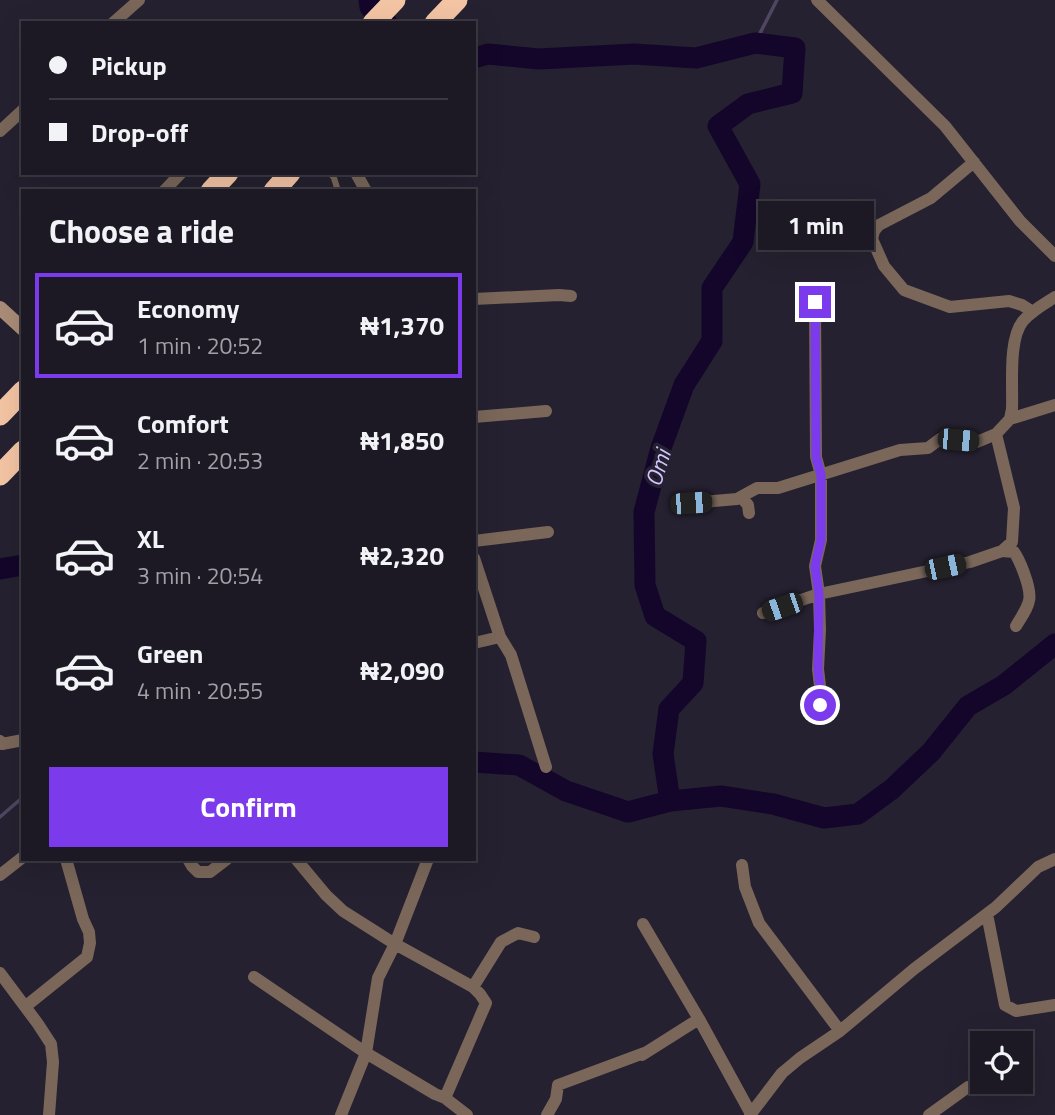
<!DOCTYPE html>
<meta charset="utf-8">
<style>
body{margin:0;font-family:"Titillium Web",sans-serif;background:#25222c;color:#f1f3f6;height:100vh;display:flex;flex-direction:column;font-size:26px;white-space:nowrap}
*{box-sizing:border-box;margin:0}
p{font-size:23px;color:#a0a0a6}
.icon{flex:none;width:38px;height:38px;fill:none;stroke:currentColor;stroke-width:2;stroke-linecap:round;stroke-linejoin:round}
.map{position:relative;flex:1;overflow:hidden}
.panel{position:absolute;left:21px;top:189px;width:455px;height:672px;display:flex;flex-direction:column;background:#1c1924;border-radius:0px;box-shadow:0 7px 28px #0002,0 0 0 2px #3a3841}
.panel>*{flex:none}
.top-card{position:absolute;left:21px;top:21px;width:455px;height:154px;border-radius:0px;box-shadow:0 7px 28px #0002,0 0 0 2px #3a3841;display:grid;align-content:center;height:154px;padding:0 28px;background:#1c1924}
.fabs{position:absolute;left:970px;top:1031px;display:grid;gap:14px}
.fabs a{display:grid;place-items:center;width:63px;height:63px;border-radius:0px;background:#1c1924;box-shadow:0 7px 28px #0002,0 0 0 2px #3a3841;font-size:35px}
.end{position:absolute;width:32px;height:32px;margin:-16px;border:9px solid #7c3aed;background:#fff;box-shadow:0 0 0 4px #fff}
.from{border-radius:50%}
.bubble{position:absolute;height:49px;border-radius:0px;background:#1c1924;box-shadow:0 7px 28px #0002,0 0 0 2px #3a3841;font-size:23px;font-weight:700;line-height:49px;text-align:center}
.car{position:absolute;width:21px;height:42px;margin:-21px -10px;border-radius:9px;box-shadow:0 0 5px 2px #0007;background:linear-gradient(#222 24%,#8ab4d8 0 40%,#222 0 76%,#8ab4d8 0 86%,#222 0)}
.top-card b{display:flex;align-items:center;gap:24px;height:66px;font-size:26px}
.top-card b+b{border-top:2px solid #3a3841}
.top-card i{width:18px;height:18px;background:#f1f3f6}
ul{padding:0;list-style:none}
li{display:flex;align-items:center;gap:21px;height:105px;margin:0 14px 10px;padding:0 14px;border:4px solid transparent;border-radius:0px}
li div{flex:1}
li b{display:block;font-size:26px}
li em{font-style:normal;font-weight:700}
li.on{border-color:#7c3aed}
li>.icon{width:63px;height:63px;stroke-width:1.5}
h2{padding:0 28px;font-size:32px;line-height:84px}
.cta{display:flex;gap:14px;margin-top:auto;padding:14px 28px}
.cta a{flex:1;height:80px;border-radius:0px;background:#7c3aed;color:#fff;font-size:28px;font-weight:700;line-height:80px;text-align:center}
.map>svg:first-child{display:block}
</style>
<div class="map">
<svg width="1055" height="1115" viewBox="0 0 1055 1115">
<rect width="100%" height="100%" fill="#252130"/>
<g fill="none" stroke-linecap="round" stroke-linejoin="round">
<!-- stream -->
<path stroke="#504662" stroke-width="3.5" d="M 755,43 L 777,0
M 0,817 L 23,797"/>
<!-- river -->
<path stroke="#14062a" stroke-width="21" d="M 369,0 L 370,7 L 387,23
M 474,58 L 488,54 L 539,59 L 634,54 L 696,58 L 755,43 L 795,48 L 792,93 L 748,104 L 718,126 L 750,184 L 743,242 L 712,288 L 712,341 L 684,385 L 661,448 L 644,512 L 645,585 L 655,616 L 696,641 L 693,683 L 669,709 L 663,754 L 670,801
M 0,569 L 23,565
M 474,762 L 519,765 L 566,791 L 628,812 L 670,801 L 721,796 L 773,804 L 824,818 L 858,814 L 892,789 L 931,752 L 968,706 L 1004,685 L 1055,644"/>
<!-- lane -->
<path stroke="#7a675a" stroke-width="6" d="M 330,173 L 334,178 L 338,191"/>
<!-- street -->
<path stroke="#7a675a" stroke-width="12" d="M 817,0 L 945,126 L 1020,221 L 1055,256
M 113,23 L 139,0
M 0,131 L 23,110
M 974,162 L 931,198 L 879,225 L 874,231 L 872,239 L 884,266 L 904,290 L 950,307 L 1009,301 L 1022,305 L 1033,312
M 356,173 L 366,191
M 164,191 L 181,173
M 474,299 L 559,295 L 571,296
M 815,302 L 816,457 L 821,475 L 821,540 L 815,566 L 819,594 L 820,630 L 818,669 L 820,686 L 820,705
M 474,417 L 546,411
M 1010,419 L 1055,405
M 741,497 L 748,505 L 749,513
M 691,503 L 737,499 L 757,488 L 778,488 L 900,450 L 928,448 L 940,439 L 977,442 L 996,434
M 474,541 L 548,532
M 474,558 L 500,637 L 511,655 L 546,767
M 763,613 L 819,594 L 970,562 L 1002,551
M 1016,626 C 1030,603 1034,600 1024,573 C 1021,565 1019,559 1014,552 L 1002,551 L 1012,542 L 1014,508 L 996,434 L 1010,419 L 1012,409 C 1013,386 1008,339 1023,321 C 1031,311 1044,304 1055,297
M 474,643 L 500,637
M 0,741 L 2,744 L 23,740
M 188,859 L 192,866 L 198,872 L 210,872 L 227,859
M 296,859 L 326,895 L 343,911 L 395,944 L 473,987
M 742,865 L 745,887 L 759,923 L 840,1031
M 0,875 L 23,857
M 987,914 L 1005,1005 L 1016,1011 L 1055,1005
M 643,924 L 699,1019 L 751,1114
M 0,973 L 38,1024 L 51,1044 L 53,1062 L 49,1115
M 254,977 L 366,1053 L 435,1094 L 445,1098 L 467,1115
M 26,1006 L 87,957 L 90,943 L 89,932 L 83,919 L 66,859
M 642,1055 L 699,1019
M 445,1098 L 486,1003 L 480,994 L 473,987 L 501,942 L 518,933 L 534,937
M 341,1115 L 366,1053 L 378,978 L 395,944 L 428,859
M 547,1115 L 556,1099 L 558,1085 L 644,1053
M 750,1115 L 782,1073 L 800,1058 L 840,1031 L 914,969 L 996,907 L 1038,867 L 1055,859
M 929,1115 L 968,1087"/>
<!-- secondary -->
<path stroke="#ab8d78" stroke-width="14" d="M 0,308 L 23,329"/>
<!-- highway -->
<path stroke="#f4c5a4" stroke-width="21" d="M 373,23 L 395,0
M 435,23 L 457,0
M 211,191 L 228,173
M 274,191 L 290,173
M 0,415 L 23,391
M 0,475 L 23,451"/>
</g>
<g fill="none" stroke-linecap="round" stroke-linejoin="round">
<!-- route -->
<path stroke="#7c3aed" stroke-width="9" d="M 815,302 L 816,457 L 821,475 L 821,540 L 815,566 L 819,594 L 818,669 L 820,687 L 820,705"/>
</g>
<g text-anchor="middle" stroke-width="7" stroke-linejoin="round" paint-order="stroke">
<!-- water labels -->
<g font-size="23" font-style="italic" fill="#d4c5fe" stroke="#252130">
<text transform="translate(658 468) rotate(-73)" y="8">Omi</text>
</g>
</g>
</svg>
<div class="fabs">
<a><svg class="icon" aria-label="locate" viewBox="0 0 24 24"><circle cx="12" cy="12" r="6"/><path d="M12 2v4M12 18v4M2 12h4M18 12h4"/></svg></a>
</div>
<i class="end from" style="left:820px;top:705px"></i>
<i class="end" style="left:815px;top:302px"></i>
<div class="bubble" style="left:758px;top:201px;width:116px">1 min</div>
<i class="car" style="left:958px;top:440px;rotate:95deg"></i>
<i class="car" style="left:691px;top:503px;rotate:86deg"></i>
<i class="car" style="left:945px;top:567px;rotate:78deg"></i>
<i class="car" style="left:782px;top:607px;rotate:251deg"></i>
<div class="top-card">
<b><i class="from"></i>Pickup</b>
<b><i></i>Drop-off</b>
</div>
<section class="panel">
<h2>Choose a ride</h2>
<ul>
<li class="on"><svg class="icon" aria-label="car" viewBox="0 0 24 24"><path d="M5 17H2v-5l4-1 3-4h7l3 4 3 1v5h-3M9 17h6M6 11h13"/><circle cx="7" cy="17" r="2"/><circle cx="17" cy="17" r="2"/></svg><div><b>Economy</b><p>1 min · 20:52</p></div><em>₦1,370</em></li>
<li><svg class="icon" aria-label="car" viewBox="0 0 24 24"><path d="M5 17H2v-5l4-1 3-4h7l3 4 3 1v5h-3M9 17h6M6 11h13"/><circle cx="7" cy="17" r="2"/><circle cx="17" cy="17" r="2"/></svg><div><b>Comfort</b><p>2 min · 20:53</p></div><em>₦1,850</em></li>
<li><svg class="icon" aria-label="car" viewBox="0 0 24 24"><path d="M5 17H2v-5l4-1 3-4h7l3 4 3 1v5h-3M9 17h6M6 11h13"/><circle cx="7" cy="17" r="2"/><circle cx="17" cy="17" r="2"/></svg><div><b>XL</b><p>3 min · 20:54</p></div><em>₦2,320</em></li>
<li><svg class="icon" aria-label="car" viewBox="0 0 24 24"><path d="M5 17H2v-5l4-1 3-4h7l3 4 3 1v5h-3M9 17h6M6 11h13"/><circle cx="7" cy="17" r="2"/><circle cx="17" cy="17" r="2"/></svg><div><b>Green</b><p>4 min · 20:55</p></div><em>₦2,090</em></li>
</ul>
<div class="cta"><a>Confirm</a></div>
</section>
</div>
